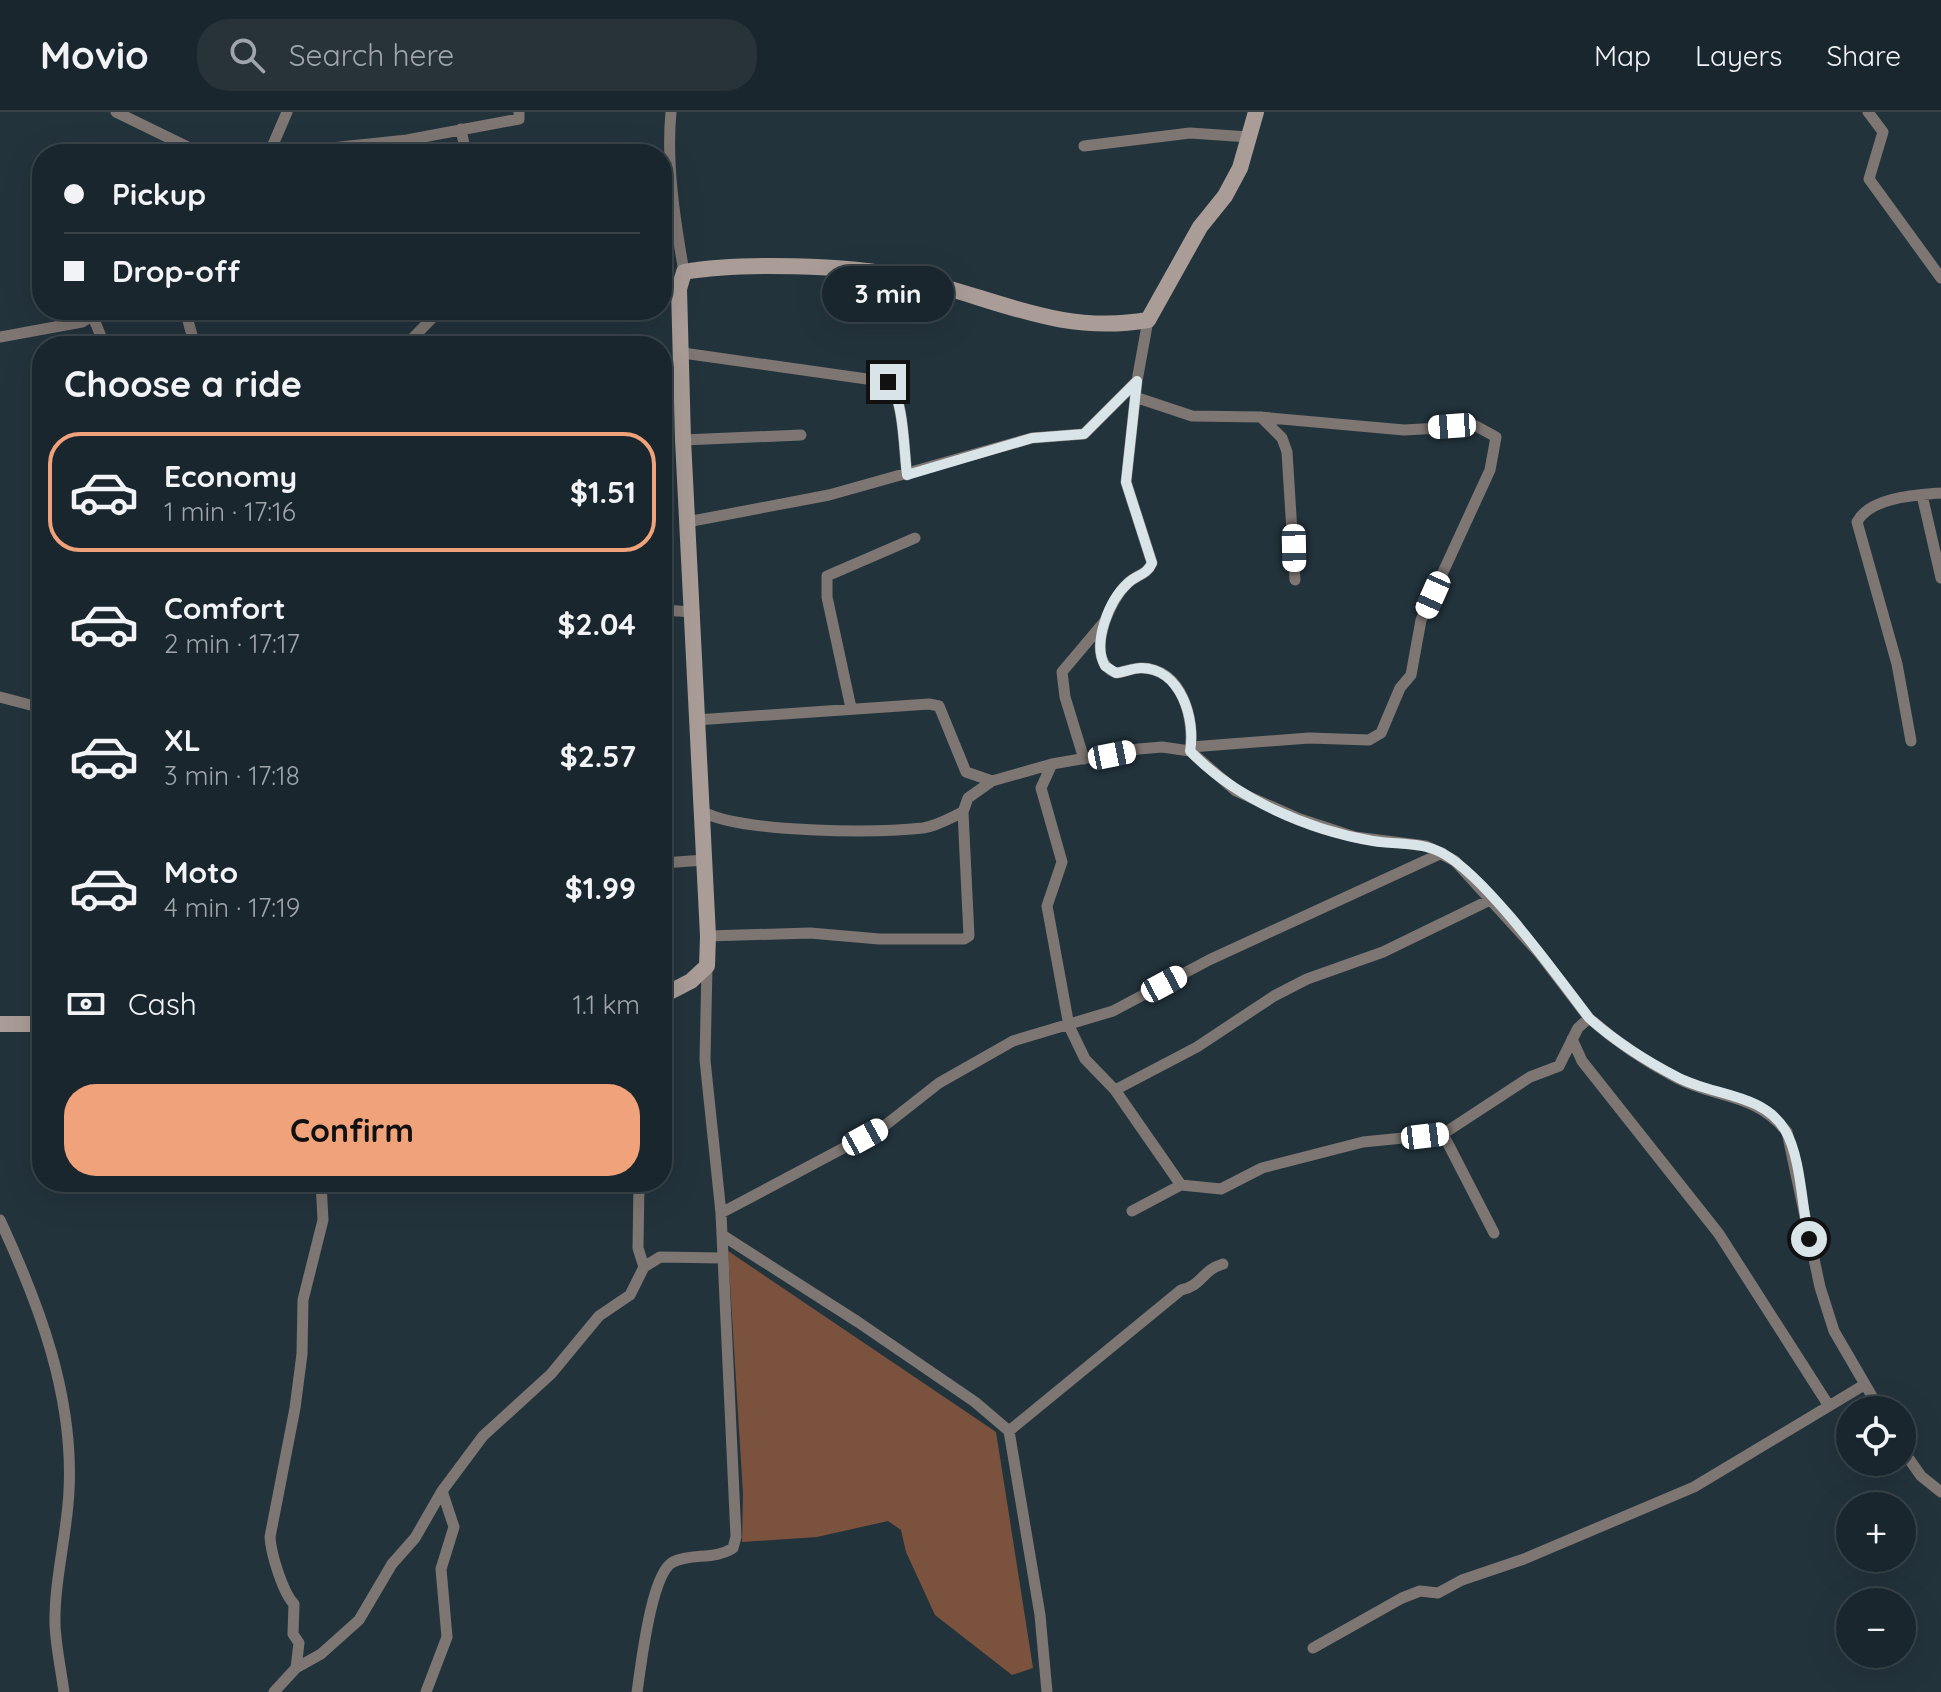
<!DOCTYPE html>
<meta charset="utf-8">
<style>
body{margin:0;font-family:Quicksand,sans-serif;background:#273239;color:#f1f3f6;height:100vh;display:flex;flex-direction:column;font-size:30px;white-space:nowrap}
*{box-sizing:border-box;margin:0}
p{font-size:26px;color:#9fa5aa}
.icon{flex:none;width:44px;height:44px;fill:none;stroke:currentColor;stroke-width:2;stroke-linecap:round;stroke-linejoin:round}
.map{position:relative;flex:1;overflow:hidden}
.side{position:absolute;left:32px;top:224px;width:640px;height:856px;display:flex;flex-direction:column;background:#1a262d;border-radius:32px;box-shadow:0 8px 32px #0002,0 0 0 2px #384349}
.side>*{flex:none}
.top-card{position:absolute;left:32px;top:32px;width:640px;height:176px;border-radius:32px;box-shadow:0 8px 32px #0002,0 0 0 2px #384349;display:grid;align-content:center;height:176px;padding:0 32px;background:#1a262d}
.controls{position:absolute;left:1836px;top:1284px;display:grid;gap:16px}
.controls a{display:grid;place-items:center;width:80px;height:80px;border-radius:50%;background:#1a262d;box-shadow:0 8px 32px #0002,0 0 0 2px #384349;font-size:40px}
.end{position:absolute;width:36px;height:36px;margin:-18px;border:10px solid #d9e4e9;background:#111;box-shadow:0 0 0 4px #111}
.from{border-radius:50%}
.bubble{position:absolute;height:56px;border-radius:28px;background:#1a262d;box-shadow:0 8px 32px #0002,0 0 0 2px #384349;font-size:26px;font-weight:800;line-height:56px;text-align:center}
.car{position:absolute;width:24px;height:48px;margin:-24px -12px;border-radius:10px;box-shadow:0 0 6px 2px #0007;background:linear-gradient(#fff 24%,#345 0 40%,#fff 0 76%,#345 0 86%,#fff 0)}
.top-card b{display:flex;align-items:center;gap:28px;height:76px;font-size:30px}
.top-card b+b{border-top:2px solid #384349}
.top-card i{width:20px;height:20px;background:#f1f3f6}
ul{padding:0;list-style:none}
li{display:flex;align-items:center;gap:24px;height:120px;margin:0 16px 12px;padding:0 16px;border:4px solid transparent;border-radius:32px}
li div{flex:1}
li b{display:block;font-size:30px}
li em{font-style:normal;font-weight:800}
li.current{border-color:#f0a27a}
li>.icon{width:72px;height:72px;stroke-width:1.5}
h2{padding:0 32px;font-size:36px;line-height:96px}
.pay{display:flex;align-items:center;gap:20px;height:88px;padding:0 32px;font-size:30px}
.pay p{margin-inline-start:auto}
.cta{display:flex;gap:16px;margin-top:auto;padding:16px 32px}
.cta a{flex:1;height:92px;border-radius:32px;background:#f0a27a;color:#111;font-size:32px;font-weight:800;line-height:92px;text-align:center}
header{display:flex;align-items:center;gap:48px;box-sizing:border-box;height:112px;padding:0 40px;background:#1a262d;border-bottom:2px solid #384349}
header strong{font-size:38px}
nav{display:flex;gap:44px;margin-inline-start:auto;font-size:28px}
.search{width:560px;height:72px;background:#273239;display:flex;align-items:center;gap:20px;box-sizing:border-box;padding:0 28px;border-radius:32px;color:#9fa5aa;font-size:30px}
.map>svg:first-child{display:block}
</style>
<header>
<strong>Movio</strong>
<div class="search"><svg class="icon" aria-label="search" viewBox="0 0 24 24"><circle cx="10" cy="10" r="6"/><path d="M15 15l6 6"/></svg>Search here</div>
<nav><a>Map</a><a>Layers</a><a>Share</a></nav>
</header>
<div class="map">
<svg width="1941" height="1580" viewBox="0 0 1941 1580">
<rect width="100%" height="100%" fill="#23333c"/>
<!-- forest -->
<path fill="#7b523e" d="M 728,1139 L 996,1320 L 1033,1556 L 1012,1563 L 935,1503 L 906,1440 L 901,1418 L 888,1409 L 817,1425 L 742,1430 L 743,1382 Z"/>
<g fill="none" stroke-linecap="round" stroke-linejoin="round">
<!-- street -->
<path stroke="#7e7672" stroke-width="11" d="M 116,0 L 202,42
M 671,0 C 666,52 675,109 684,160
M 1868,0 L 1883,20 L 1869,67 L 1941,166
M 461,17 L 466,42
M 1084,34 L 1190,21 L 1249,25
M 269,42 L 287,0
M 274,42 L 407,28 L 519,7 L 519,0
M 662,174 L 679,177
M 185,198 L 195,234
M 93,205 L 105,234
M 1148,208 L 1137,269 L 1126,370 L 1152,451 C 1147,463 1136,463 1128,471 C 1109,488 1083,548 1116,561 C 1124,560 1133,556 1141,556 C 1182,556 1195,607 1190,639
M 0,225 L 82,210 L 101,198
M 405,234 L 440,198
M 683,241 L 888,270 C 904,284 904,341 907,363
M 1135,285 L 1192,304 L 1260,305 L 1404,318 L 1476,314 L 1496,325 L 1490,358 L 1421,508 L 1411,563 L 1400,576 L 1381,621 L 1369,628 L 1309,626 L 1191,635
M 1261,305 L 1282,326 L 1287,340 L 1295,468
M 683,328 L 801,323
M 1922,383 L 1941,466
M 687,410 L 829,383 L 1032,326 L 1084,322 L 1137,269
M 662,498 L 694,500
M 0,585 L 42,596
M 851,596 L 827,485 L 827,464 L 915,426
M 696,608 L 929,592 L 939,594 L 966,660 L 992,669 L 1052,652 L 1139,637 L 1162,635 L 1190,639 L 1236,679 L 1300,707 L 1355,725 L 1426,734 L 1455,749 L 1539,841 L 1589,906 C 1615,929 1646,950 1677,966 C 1718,987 1756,981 1787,1020 L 1820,1175 L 1834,1219 L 1880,1298
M 1911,629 L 1897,552 L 1857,410 C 1870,385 1916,383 1941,381
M 1084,647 L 1065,585 L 1062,560 L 1105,509
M 1052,652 L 1041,676 L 1062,750 L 1047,794 L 1069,914 L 1085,947 L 1115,978 L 1181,1073
M 703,700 C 744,721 875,721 923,716 C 937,714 950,706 963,700
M 662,751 L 705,748
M 708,824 L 810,821 L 879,827 L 964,827 L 969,824 L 963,700 L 968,686 L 992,669
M 1572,927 L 1582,949 L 1719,1122 L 1829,1294
M 1115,978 L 1197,935 L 1274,884 L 1307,867 L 1383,840 L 1492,787
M 1443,1022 L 1494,1121
M 639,1070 L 638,1136 L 644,1155
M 1132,1099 L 1181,1073 L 1221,1077 L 1262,1056 L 1363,1030 L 1443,1022 L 1530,965 L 1559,954 L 1578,916 L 1589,906
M 721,1101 L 883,1015 L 939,971 L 1013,929 L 1113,899 L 1209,848 L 1442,741
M 0,1108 C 39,1192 74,1284 69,1379 C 67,1423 54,1469 55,1513 C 56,1535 61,1558 64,1580
M 722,1123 L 858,1210 L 975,1290 L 1009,1319 L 1040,1503 L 1047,1580
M 1009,1319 L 1181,1178 C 1202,1174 1202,1158 1223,1152
M 1902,1337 L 1921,1364 L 1941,1380
M 1313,1536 L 1402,1486 L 1420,1479 L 1438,1481 L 1462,1468 L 1524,1447 L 1694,1375 L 1864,1273
M 296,1556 L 299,1531 L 293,1522 L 294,1492 C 283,1481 271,1442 270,1425 L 295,1296 L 302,1242 L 303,1188 L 323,1108 L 321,1070
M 274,1580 L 296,1556 L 321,1542 L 359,1508 L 392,1452 L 415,1426 L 442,1379 L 483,1324 L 551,1262 L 599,1204 L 630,1183 L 644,1155 L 660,1145 L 722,1146
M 426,1580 L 447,1525 L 441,1457 L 454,1415 L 442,1379
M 637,1580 C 641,1554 651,1461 673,1450 C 692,1441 715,1448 733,1436 L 736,1425 L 721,1101 L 705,948 L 707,854"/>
<!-- secondary -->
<path stroke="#aa9d97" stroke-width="16" d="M 662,884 L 691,869 L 707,854 L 708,824 L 683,328 L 679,177 L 684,160 C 739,150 849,153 904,165 C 991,183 1056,224 1148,208 L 1200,115 L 1225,84 L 1240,56 L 1256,0
M 0,912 L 42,912"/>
</g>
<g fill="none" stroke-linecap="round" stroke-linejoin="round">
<!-- route -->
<path stroke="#d9e4e9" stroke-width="10" d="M 888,270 C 904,284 904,341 907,363 L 1032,326 L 1084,322 L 1137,269 L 1126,370 L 1152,451 C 1147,463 1136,463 1128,471 C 1109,488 1092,531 1105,554 L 1116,561 C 1124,560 1134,556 1141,556 C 1181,556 1196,608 1190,639 C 1236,687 1308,718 1373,729 C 1398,733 1421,729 1444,742 C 1488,767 1557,864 1589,906 C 1615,929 1646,949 1677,965 C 1712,984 1763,981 1785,1018 C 1801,1044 1802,1097 1809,1127"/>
</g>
</svg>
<div class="controls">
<a><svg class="icon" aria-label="locate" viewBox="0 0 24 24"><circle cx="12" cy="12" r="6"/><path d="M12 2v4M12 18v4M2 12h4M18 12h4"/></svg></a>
<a>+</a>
<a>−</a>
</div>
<i class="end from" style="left:1809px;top:1127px"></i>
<i class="end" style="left:888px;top:270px"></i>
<div class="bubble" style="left:822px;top:154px;width:132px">3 min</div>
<i class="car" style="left:1452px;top:314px;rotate:266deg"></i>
<i class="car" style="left:1294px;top:436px;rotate:179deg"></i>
<i class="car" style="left:1433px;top:483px;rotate:204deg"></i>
<i class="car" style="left:1112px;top:643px;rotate:79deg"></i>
<i class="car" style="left:1164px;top:872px;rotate:62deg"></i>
<i class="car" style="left:1425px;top:1024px;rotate:83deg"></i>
<i class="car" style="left:865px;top:1025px;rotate:61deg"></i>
<div class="top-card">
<b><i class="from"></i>Pickup</b>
<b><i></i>Drop-off</b>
</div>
<section class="side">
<h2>Choose a ride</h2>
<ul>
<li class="current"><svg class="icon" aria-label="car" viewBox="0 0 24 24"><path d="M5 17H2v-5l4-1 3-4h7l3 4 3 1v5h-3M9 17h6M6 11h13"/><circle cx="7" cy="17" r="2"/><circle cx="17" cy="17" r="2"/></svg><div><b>Economy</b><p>1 min · 17:16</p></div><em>$1.51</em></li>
<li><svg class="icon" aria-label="car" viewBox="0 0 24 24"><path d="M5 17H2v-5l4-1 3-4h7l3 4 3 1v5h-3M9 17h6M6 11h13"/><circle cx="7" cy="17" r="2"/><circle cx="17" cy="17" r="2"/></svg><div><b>Comfort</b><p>2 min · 17:17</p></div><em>$2.04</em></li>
<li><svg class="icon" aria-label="car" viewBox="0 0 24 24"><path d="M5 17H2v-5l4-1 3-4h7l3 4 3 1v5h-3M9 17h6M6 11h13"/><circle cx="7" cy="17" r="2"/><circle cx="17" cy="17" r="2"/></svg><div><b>XL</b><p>3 min · 17:18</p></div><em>$2.57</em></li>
<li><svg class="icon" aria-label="car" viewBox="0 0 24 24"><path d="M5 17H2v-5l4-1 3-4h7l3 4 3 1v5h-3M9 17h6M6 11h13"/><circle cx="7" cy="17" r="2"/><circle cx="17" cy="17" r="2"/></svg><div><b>Moto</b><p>4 min · 17:19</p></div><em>$1.99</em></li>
</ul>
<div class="pay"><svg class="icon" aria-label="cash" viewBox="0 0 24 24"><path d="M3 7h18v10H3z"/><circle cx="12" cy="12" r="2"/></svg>Cash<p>1.1 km</p></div>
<div class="cta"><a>Confirm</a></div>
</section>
</div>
